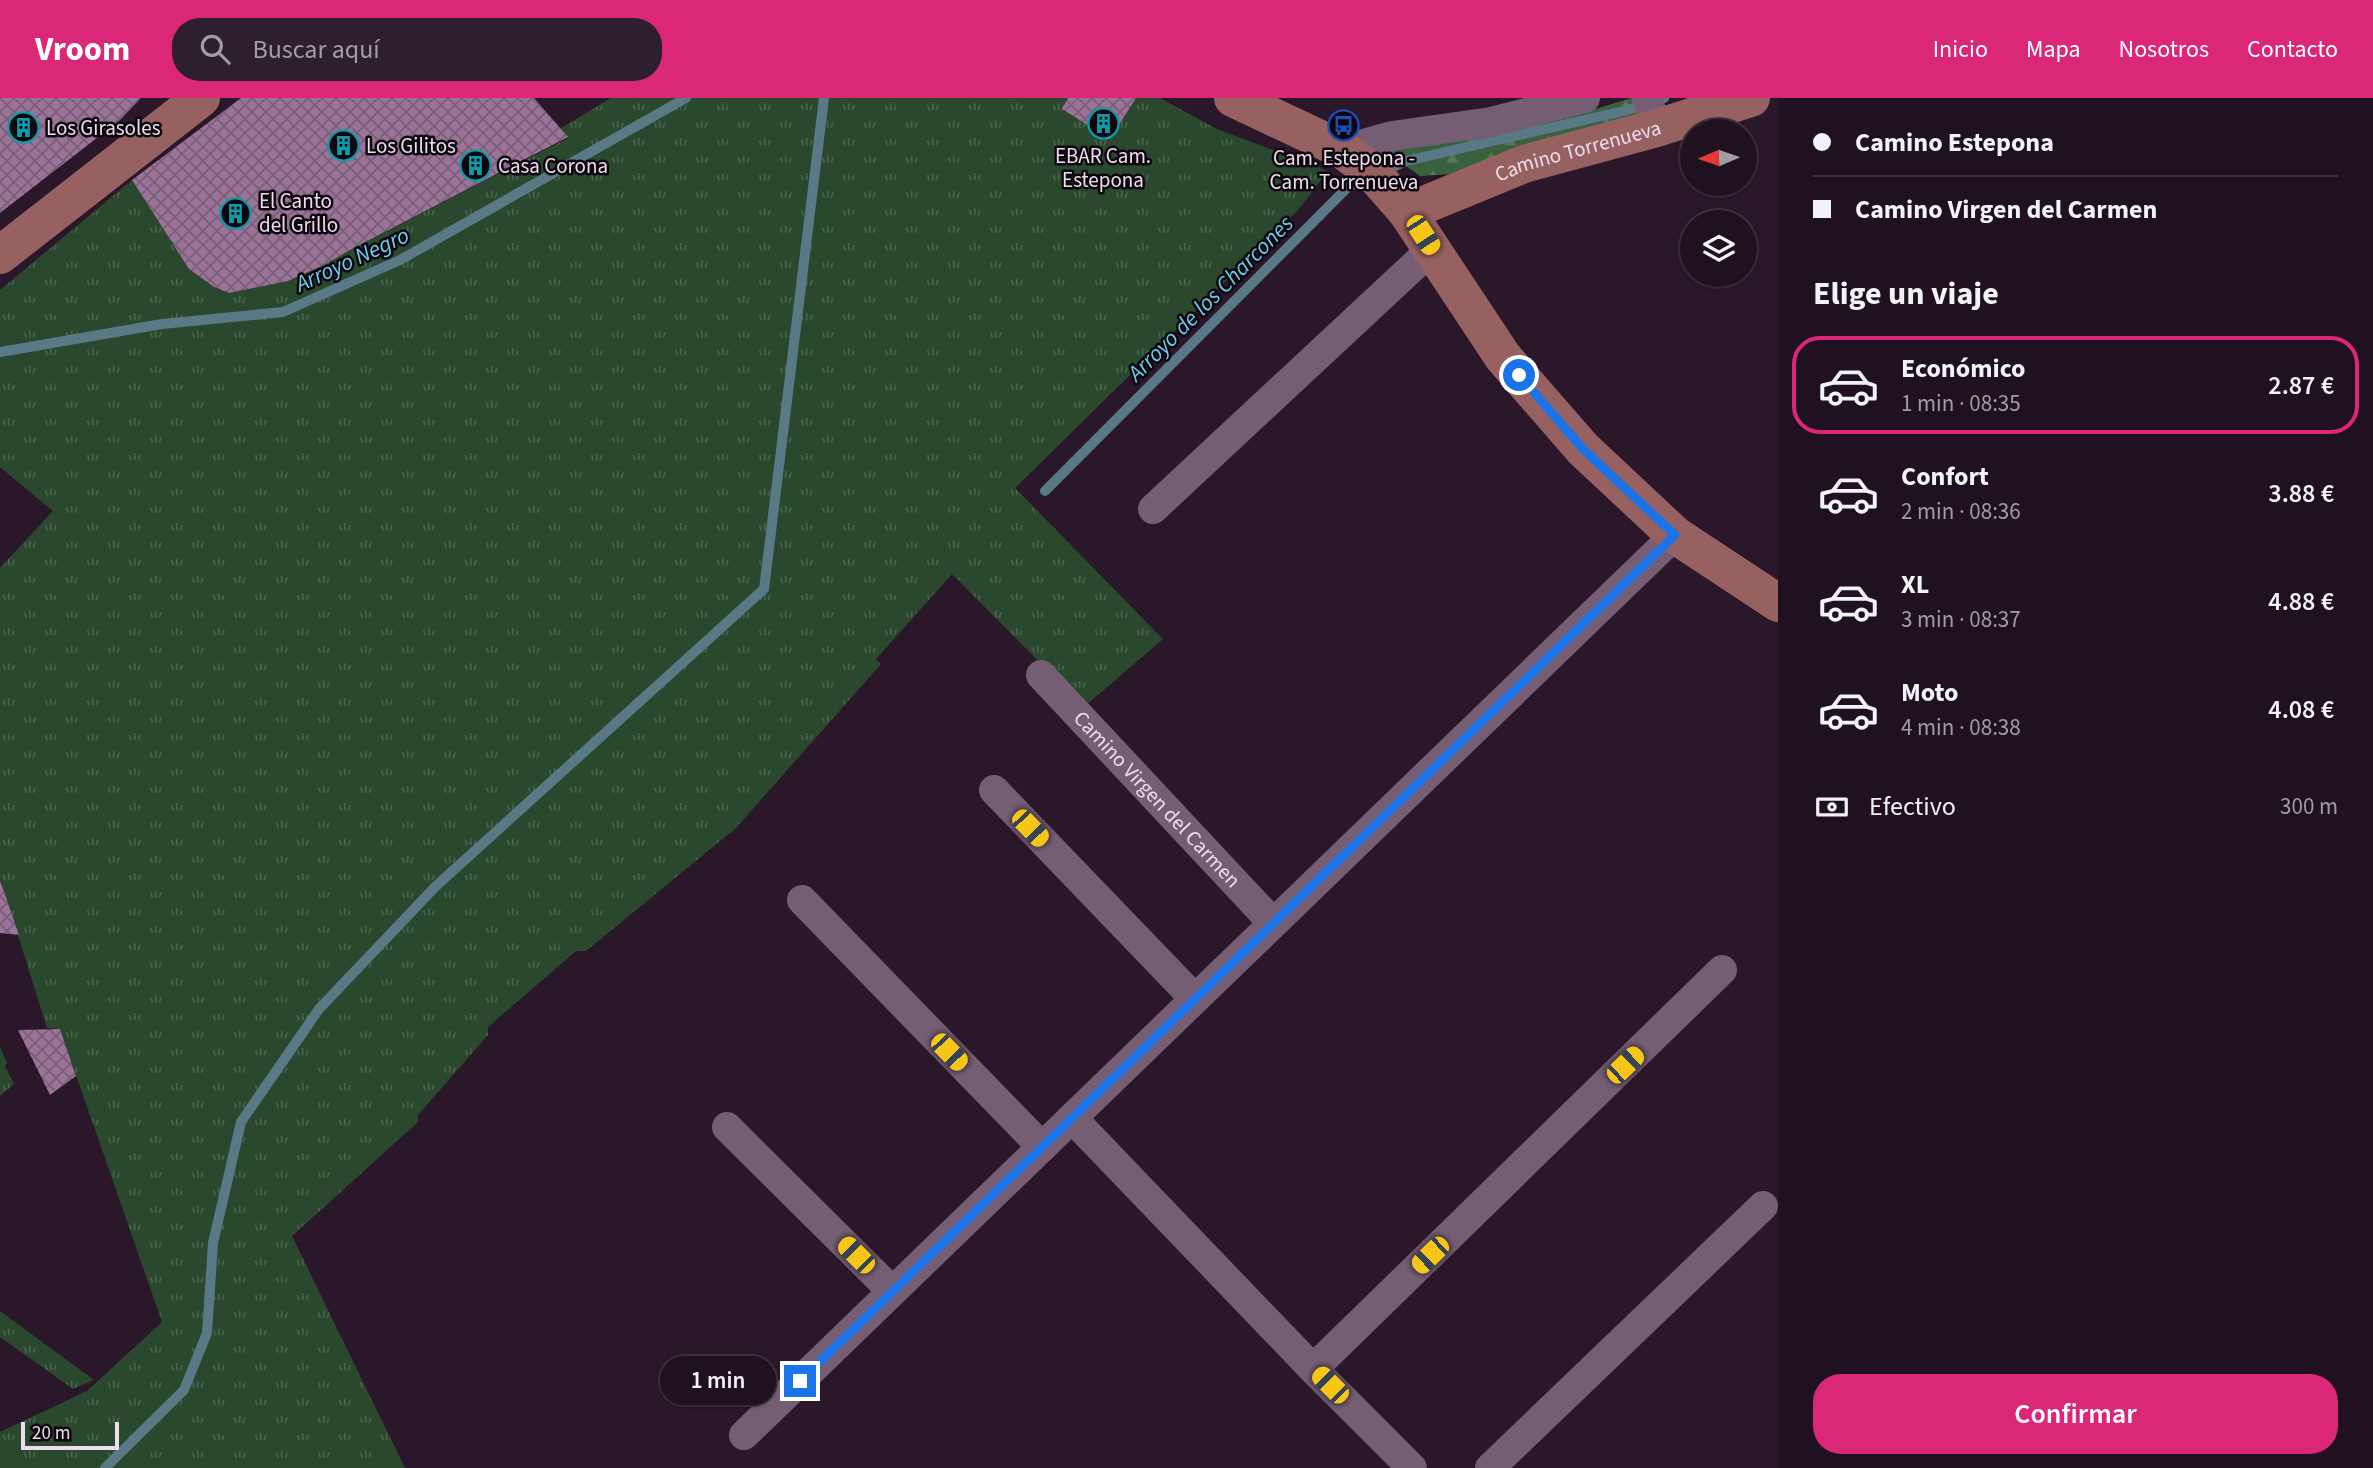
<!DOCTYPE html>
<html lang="es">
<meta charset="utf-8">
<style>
body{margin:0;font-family:"Source Sans 3",sans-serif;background:#2d1f2d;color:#f1f3f6;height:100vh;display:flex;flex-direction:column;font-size:26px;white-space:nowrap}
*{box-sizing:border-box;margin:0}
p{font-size:23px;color:#a29da5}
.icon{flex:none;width:38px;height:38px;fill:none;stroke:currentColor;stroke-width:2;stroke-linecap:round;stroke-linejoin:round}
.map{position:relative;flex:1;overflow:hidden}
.panel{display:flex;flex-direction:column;background:#201120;width:595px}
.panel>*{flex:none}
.guide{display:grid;align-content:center;height:154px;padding:0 35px;background:#201120}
.needle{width:46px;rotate:268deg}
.tools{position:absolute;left:1680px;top:21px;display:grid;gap:14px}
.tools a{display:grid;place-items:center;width:77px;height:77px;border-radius:50%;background:#201120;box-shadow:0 2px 5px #0004,0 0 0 2px #3d313e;font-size:35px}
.scale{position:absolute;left:21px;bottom:18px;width:98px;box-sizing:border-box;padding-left:7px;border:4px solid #ecdeeb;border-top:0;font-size:19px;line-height:24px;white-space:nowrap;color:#ecdeeb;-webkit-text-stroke:5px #0e060e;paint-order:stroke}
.end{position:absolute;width:32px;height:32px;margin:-16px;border:9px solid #1a73e8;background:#fff;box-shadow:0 0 0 4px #fff}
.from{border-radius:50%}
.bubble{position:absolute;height:49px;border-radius:24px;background:#201120;box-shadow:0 2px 5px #0004,0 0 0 2px #3d313e;font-size:23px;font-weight:600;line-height:49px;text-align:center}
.car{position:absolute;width:21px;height:42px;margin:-21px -10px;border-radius:9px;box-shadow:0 0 5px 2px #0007;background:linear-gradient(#f5c518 24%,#345 0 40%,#f5c518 0 76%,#345 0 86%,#f5c518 0)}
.guide b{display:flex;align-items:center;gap:24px;height:66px;font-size:26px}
.guide b+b{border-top:2px solid #3d313e}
.guide i{width:18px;height:18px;background:#f1f3f6}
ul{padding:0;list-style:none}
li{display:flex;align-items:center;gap:21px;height:98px;margin:0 14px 10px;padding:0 21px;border:4px solid transparent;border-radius:28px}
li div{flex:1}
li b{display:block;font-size:26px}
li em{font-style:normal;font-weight:600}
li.on{border-color:#db2777}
li>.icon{width:63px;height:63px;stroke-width:1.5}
h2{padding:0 35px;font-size:32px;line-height:84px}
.pay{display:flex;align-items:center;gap:18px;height:77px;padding:0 35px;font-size:26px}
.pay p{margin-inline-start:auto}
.primary-button{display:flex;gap:14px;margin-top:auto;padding:14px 35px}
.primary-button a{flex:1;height:80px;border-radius:28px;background:#db2777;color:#fff;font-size:28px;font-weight:600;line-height:80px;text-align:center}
header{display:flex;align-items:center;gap:42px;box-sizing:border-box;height:98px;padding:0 35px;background:#db2777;color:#fff}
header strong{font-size:33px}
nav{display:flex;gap:38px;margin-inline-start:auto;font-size:24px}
.search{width:490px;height:63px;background:#2d1f2d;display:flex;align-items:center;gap:18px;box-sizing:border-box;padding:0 24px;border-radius:28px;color:#a29da5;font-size:26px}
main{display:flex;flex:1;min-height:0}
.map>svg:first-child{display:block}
</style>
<header>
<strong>Vroom</strong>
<div class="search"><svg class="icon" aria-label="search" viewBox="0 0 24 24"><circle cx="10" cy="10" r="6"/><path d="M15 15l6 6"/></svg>Buscar aquí</div>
<nav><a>Inicio</a><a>Mapa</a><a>Nosotros</a><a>Contacto</a></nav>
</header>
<main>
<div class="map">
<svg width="1778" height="1370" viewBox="0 0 1778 1370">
<defs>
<pattern id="grass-tufts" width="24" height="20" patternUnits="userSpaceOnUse" patternTransform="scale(1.75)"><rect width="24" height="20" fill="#29482d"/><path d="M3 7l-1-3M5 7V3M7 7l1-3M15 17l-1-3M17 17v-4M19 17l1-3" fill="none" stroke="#48624c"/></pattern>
<pattern id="forest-firs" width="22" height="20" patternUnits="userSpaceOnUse" patternTransform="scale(1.75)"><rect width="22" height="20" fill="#39613d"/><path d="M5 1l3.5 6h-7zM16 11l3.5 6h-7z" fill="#567759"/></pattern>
<pattern id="building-cross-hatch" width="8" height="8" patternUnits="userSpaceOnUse" patternTransform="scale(1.75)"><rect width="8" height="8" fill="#9b7298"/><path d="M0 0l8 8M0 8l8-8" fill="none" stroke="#795f77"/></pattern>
</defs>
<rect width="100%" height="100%" fill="#2b172a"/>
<!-- grass -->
<path fill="url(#grass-tufts)" d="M 611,0 L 1068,0 L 1063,11 L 1110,41 L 1136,0 L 1160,0 L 1217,31 L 1328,73 L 1299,111 L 1015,390 L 1163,541 L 1084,609 L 952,476 L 876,561 L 881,566 L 736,730 L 586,853 L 576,853 L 488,929 L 488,937 L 418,1017 L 418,1024 L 292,1138 L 405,1370 L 0,1370 L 0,1334 L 87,1293 L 162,1224 L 60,931 L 47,930 L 0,780 L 0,470 L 53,413 L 0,369 L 0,192 L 132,82 L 189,171 L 214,189 L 229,195 L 288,183 L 324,167 L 350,152 L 568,40 L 561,30 Z
M 0,949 L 7,965 L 5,968 L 14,986 L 0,998 Z
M 0,1213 L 94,1282 L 73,1291 L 0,1239 Z"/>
<!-- forest -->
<path fill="url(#forest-firs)" d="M 1631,0 L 1637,0 L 1645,23 L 1452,76 L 1420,78 L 1384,52 L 1573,18 Z"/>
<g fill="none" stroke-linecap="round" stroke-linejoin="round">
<!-- stream -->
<path stroke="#597987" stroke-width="10" d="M 1382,74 L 1406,63 L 1624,13 L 1664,0
M 0,254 L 162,226 L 283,214 L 400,162 L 686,0
M 1045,393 L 1348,89 L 1365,82
M 105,1370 L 184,1292 L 207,1235 L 213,1145 L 241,1024 L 319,911 L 436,788 L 764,491 L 824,0"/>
</g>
<!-- building -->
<path fill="url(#building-cross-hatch)" d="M 0,0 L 141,0 L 120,22 L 0,115 Z
M 241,0 L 534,0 L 568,39 L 350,152 L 324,167 L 288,183 L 229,195 L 214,189 L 189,171 L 132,82 Z
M 1068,0 L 1136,0 L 1110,41 L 1062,11 Z
M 0,782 L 19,837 L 0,835 Z
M 60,931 L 76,978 L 50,997 L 18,932 Z"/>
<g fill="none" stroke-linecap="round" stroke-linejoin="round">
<!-- street -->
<g stroke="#755d73" stroke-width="30">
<path d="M 1647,0 L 1657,30"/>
<path d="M 1343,52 L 1392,38 L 1491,24 L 1585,0"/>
<path d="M 1153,411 L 1432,151"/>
<path id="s1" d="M 1041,577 L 1273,825"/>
<path d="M 994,692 L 1195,901"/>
<path d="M 802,802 L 1042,1049"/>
<path d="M 1072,1020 L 1313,1271 L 1412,1370"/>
<path d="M 727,1029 L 892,1193"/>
<path d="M 1313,1271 L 1722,872"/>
<path d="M 744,1337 L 1675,437"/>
<path d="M 1490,1370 L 1763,1108"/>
</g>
<!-- secondary -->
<g stroke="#976161" stroke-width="38">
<path d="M 1233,0 L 1343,52 L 1372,74 L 1407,114 L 1503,259 L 1583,351 L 1675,437 L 1778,505"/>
<path id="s2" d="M 1407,114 L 1524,66 L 1657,30 L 1751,0"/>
<path d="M 0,157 L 201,0"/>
</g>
</g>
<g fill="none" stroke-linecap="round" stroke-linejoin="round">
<!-- route -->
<path stroke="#1a73e8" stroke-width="9" d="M 800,1283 L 1675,437 L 1583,351 L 1519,277"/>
</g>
<!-- icons -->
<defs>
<symbol id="building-ring" viewBox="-11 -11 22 22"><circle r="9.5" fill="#0e060e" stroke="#0f9aa8" stroke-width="1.5"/><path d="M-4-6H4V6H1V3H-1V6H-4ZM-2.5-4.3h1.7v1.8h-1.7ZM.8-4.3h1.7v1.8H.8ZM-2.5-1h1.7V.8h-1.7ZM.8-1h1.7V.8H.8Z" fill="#0f9aa8"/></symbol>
<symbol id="bus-ring" viewBox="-11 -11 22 22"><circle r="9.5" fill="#0e060e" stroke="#1a4fb4" stroke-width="1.5"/><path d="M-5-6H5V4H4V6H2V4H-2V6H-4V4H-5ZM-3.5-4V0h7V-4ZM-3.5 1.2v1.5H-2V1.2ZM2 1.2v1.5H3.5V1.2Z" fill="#1a4fb4"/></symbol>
</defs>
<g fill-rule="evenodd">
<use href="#building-ring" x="1086" y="8" width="35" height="35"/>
<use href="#bus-ring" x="1326" y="10" width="35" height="35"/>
<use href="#building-ring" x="6" y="12" width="35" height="35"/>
<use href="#building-ring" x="326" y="30" width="35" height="35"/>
<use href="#building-ring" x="458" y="50" width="35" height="35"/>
<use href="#building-ring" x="218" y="98" width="35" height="35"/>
</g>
<g text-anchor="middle" stroke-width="5" stroke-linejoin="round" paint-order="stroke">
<!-- poi labels -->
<g font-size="21" fill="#ecdeeb" stroke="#0e060e" text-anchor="start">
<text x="46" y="37">Los Girasoles</text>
<text x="366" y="55">Los Gilitos</text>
<text x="1103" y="65" text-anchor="middle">EBAR Cam.<tspan x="1103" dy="24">Estepona</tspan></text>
<text x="1344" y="67" text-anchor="middle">Cam. Estepona -<tspan x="1344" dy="24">Cam. Torrenueva</tspan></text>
<text x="498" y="75">Casa Corona</text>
<text x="259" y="110">El Canto<tspan x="259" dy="24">del Grillo</tspan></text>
</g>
<!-- street labels -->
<g font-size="21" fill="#ecdeeb" stroke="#0e060e">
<text dy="7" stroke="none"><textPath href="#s2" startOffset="182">Camino Torrenueva</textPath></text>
<text dy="7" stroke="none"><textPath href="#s1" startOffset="170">Camino Virgen del Carmen</textPath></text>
</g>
<!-- water labels -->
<g font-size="23" font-style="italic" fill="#69d0ec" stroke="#0e060e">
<text transform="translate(352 161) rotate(-25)" y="8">Arroyo Negro</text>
<text transform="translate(1210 200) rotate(-45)" y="8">Arroyo de los Charcones</text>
</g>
</g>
</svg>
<div class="tools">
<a><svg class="needle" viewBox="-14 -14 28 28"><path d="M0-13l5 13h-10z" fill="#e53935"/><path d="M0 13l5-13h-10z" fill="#a29da5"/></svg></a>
<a><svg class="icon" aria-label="layers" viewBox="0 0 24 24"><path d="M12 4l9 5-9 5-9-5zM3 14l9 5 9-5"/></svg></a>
</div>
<div class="scale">20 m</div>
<i class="end from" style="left:1519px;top:277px"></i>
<i class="end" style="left:800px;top:1283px"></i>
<div class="bubble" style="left:660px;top:1258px;width:116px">1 min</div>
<i class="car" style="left:1423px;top:137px;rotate:147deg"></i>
<i class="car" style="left:1030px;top:730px;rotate:136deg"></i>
<i class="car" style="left:949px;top:954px;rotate:136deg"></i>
<i class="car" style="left:1625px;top:967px;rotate:46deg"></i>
<i class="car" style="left:856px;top:1157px;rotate:315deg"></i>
<i class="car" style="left:1430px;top:1157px;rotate:226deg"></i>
<i class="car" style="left:1330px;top:1287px;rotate:315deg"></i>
</div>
<section class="panel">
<div class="guide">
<b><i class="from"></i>Camino Estepona</b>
<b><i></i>Camino Virgen del Carmen</b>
</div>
<h2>Elige un viaje</h2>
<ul>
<li class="on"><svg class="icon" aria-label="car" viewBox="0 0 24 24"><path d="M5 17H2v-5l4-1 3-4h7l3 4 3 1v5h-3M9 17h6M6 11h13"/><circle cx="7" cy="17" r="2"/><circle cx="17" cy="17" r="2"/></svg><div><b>Económico</b><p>1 min · 08:35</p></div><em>2.87 €</em></li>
<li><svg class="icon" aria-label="car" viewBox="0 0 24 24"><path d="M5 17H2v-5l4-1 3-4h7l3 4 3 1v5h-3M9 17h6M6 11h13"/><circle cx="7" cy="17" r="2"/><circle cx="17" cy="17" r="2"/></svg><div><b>Confort</b><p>2 min · 08:36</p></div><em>3.88 €</em></li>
<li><svg class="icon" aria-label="car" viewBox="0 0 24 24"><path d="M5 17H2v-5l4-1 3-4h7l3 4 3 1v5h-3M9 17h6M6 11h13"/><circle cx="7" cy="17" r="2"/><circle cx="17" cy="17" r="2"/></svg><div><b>XL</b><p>3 min · 08:37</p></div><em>4.88 €</em></li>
<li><svg class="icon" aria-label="car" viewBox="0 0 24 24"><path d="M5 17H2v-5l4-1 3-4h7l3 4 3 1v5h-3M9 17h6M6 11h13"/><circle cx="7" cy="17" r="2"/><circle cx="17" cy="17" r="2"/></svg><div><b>Moto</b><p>4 min · 08:38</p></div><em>4.08 €</em></li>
</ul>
<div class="pay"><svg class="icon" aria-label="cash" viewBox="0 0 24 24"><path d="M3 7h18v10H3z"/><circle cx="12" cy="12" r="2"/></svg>Efectivo<p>300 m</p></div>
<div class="primary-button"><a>Confirmar</a></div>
</section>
</main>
